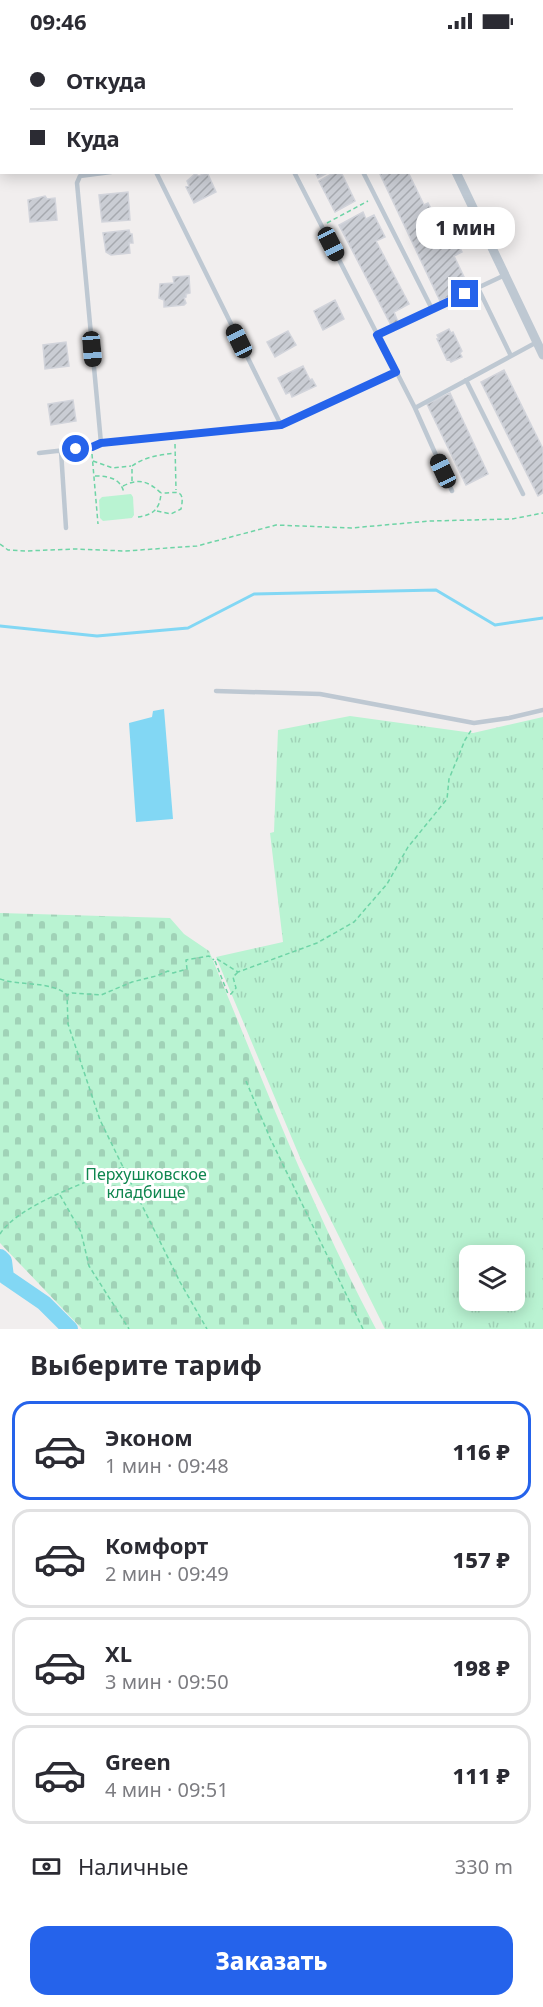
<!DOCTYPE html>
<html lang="ru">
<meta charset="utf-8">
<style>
body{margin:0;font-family:"Noto Sans",sans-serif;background:#f2f2f3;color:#2b2b33;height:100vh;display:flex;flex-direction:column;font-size:22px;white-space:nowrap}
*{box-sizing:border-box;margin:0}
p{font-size:20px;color:#7c7c81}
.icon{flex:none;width:33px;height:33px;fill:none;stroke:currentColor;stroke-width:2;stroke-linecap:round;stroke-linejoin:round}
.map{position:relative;height:1287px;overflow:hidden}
.side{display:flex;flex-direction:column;background:#fff;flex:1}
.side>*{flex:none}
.guide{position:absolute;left:0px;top:0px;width:543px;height:132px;box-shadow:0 3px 15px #0003;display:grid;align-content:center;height:132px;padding:0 30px;background:#fff}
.controls{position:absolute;left:459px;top:1203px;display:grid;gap:12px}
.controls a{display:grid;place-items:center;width:66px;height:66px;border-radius:12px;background:#fff;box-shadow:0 3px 15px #0003;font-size:30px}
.end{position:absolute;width:27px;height:27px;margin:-14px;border:8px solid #2563eb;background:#fff;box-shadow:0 0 0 3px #fff}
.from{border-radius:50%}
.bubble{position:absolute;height:42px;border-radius:18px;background:#fff;box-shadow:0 3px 15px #0003;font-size:20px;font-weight:800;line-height:42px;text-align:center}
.car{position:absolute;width:18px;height:36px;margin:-18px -9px;border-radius:8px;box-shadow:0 0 4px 2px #0007;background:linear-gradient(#222 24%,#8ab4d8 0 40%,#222 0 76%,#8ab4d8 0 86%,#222 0)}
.guide b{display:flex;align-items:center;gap:21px;height:57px;font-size:22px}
.guide b+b{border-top:2px solid #e1e1e2}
.guide i{width:15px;height:15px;background:#2b2b33}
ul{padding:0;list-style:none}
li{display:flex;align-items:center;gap:18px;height:99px;margin:0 12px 9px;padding:0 18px;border:3px solid #e1e1e2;border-radius:18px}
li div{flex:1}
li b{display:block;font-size:22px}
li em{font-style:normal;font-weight:800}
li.active{border-color:#2563eb}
li>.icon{width:54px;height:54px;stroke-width:1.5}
h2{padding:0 30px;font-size:27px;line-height:72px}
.pay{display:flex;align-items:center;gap:15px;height:66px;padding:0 30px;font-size:22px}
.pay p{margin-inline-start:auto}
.action{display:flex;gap:12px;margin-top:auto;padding:12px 30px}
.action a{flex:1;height:69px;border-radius:18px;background:#2563eb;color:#fff;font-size:24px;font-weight:800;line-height:69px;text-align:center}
.status{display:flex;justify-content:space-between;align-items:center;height:42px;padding:0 30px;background:#fff;direction:ltr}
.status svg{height:16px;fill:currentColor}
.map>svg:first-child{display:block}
</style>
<div class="status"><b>09:46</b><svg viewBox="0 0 49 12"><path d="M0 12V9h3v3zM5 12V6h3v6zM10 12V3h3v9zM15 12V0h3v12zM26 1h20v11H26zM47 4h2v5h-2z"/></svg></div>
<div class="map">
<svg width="543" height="1287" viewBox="0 0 543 1287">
<defs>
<pattern id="grass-tufts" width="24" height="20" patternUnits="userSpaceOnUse" patternTransform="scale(1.5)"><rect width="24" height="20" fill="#b9f3d2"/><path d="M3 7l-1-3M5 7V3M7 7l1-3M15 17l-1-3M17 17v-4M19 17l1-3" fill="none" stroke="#a0d2b7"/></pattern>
<pattern id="cemetery-stones" width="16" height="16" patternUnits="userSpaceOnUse" patternTransform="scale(1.5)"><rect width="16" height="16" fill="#b9f3d2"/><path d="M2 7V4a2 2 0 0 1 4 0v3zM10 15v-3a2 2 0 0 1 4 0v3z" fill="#a0d2b7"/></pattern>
<pattern id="building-hatch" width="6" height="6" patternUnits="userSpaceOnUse" patternTransform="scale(1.5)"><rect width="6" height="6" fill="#cacdd4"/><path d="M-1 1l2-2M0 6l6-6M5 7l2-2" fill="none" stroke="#a6a9af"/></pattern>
</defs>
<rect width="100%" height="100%" fill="#f1eeee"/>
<!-- grass -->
<path fill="url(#grass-tufts)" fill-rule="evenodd" d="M 350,674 L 473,691 L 543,675 L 543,1287 L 385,1287 L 301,1118 L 216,915 L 283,900 L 270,791 L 274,790 L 278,688 ZM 470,1214 L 514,1214 L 514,1258 L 470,1258 Z"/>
<!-- cemetery -->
<path fill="url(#cemetery-stones)" d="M 0,871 L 170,876 L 184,892 L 209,909 C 262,1036 311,1165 376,1287 L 82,1287 L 0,1201 Z"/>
<!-- pitch -->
<path fill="#b9f3d2" d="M 131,452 L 133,455 L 134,473 L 132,476 L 103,479 L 100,476 L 99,458 L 102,455 Z"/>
<!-- water -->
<path fill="#82d7f4" d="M 164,667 L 173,777 L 136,780 L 129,681 L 152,675 L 153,669 Z"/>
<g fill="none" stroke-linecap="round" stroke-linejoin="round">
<!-- stream -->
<path stroke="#82d7f4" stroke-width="3" d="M 0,584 L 97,594 L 188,586 L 254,552 L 436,548 L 495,583 L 543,576
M 0,1222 L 4,1219"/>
<!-- river -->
<path stroke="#82d7f4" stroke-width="16" d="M 0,1215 L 4,1219 L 6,1235 L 44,1261 L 70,1287"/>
</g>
<!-- building -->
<path fill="url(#building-hatch)" stroke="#d2d4db" stroke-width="1.5" d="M 207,130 L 216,150 L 194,161 L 186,145 L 189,144 L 187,139 L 195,132 L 199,134 Z
M 315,130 L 329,130 L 318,136 Z
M 335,130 L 341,130 L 355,159 L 335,170 L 319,139 Z
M 379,130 L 408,130 L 424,163 L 428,161 L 433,170 L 428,172 L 441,200 L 446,198 L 449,206 L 458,202 L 462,210 L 454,214 L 465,237 L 459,240 L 463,249 L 440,259 Z
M 128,150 L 130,178 L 102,180 L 99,153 Z
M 45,154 L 47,157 L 55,156 L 57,178 L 30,180 L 28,158 Z
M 363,170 L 366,177 L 374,173 L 385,195 L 376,199 L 409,262 L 394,270 L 398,280 L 391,283 L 339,183 Z
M 129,188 L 130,192 L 132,192 L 133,201 L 129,201 L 130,211 L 111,213 L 106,210 L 103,191 Z
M 189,234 L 190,251 L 186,252 L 186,255 L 184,256 L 186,261 L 184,263 L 164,265 L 164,258 L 159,256 L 160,242 L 174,241 L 173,235 Z
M 335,258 L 344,277 L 323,288 L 314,269 Z
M 449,287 L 451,291 L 453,290 L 462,309 L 460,311 L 462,315 L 451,320 L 449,317 L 447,318 L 437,297 L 439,297 L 437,293 Z
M 288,289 L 296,303 L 275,315 L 267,300 Z
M 66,300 L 69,324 L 45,327 L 43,303 Z
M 303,324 L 310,338 L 312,337 L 316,344 L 292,355 L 290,350 L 286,352 L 278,336 Z
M 504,328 L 543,407 L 543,451 L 538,454 L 481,340 Z
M 450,351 L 488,432 L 466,443 L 427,362 Z
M 73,358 L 76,379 L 51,383 L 48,362 Z"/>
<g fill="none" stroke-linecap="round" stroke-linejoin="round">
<!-- path -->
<path stroke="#6ed4a6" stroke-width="1.5" stroke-dasharray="4.5 3" stroke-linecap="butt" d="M 327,181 L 368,159
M 175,402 L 176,448
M 92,412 L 98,482
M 93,419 L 113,426 L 131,424
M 95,434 C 108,434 121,436 124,451
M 132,439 L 132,424 C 146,414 160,413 176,411
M 123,444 C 139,436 148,439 161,451 C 160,467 153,473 138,475
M 157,469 L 171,472 L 181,467 C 186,444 174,452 161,451
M 0,502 L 8,508 L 25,509 L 75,507 L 125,509 L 197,504 L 276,483 L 351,486 L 430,479 L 512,477 L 543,471
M 217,917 L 238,930 L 317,901 L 354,880 L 387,842 L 408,805 L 447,757 L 449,737 L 465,698 L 472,687
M 215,919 L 228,952 L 231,952 L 236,946 L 233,935 L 238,930
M 0,937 C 20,944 53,939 67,953 L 72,951 L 101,953 L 132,940 L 156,934 L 168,929 L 173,931 L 187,927 L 186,918 L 209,914 L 214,918
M 246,1039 L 270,1096 L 363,1287
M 123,1125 L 180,1240 L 207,1287
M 60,1153 L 81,1190 L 89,1224 L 129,1287
M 0,1192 C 18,1163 90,1139 123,1125 L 100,1078 L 68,982 L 67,953"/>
<!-- lane -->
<path stroke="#bec8d2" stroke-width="4.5" d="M 111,130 L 80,134 L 77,141 L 101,401 L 281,383 L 396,330
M 156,130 L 281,383
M 294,130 L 415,366 L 537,300
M 363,130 L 432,267
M 478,246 L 511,314
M 377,293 L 505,233
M 466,338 L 523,452
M 415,366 L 452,449
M 61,409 L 66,486
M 39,411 L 92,405 L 101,401
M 216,649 L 320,652 L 474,681 L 509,676 L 543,668"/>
<!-- street -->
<path stroke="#bec8d2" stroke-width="9" d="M 401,0 L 401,2
M 456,130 L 543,313"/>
</g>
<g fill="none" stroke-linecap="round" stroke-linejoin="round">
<!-- route -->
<path stroke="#2563eb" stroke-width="8" d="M 76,407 L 92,405 L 101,401 L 281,383 L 396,330 L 377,293 L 465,252"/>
</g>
<g text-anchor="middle" stroke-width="6" stroke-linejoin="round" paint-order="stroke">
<!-- park labels -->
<g font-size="16" fill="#0f864f" stroke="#fff">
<text x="146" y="1138">Перхушковское<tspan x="146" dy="18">кладбище</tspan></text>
</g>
</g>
</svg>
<div class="controls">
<a><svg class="icon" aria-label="layers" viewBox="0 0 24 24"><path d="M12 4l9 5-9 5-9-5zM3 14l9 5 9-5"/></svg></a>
</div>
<i class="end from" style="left:76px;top:407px"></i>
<i class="end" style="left:465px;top:252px"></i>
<div class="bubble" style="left:416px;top:165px;width:99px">1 мин</div>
<i class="car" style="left:331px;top:202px;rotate:153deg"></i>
<i class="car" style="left:239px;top:299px;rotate:334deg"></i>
<i class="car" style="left:92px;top:307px;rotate:175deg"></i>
<i class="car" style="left:443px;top:429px;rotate:335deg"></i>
<div class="guide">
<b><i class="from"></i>Откуда</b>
<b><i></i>Куда</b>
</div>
</div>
<section class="side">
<h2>Выберите тариф</h2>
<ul>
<li class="active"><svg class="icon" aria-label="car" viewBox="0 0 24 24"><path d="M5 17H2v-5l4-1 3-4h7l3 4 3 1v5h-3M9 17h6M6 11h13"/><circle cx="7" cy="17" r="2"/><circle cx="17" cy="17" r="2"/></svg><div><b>Эконом</b><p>1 мин · 09:48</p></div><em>116 ₽</em></li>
<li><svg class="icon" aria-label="car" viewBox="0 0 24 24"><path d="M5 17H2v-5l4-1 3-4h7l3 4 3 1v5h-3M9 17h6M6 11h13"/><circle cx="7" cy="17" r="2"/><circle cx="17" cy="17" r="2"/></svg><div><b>Комфорт</b><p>2 мин · 09:49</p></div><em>157 ₽</em></li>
<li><svg class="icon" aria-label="car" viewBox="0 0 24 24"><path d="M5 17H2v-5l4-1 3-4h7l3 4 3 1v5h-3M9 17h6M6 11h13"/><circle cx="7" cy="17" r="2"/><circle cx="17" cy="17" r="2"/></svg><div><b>XL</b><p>3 мин · 09:50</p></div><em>198 ₽</em></li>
<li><svg class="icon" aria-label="car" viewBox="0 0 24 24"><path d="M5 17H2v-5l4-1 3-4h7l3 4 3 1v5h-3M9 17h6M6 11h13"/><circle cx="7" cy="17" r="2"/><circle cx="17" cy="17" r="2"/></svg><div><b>Green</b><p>4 мин · 09:51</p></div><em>111 ₽</em></li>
</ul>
<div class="pay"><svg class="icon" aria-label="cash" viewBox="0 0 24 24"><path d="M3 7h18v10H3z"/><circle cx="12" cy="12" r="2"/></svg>Наличные<p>330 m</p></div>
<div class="action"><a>Заказать</a></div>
</section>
